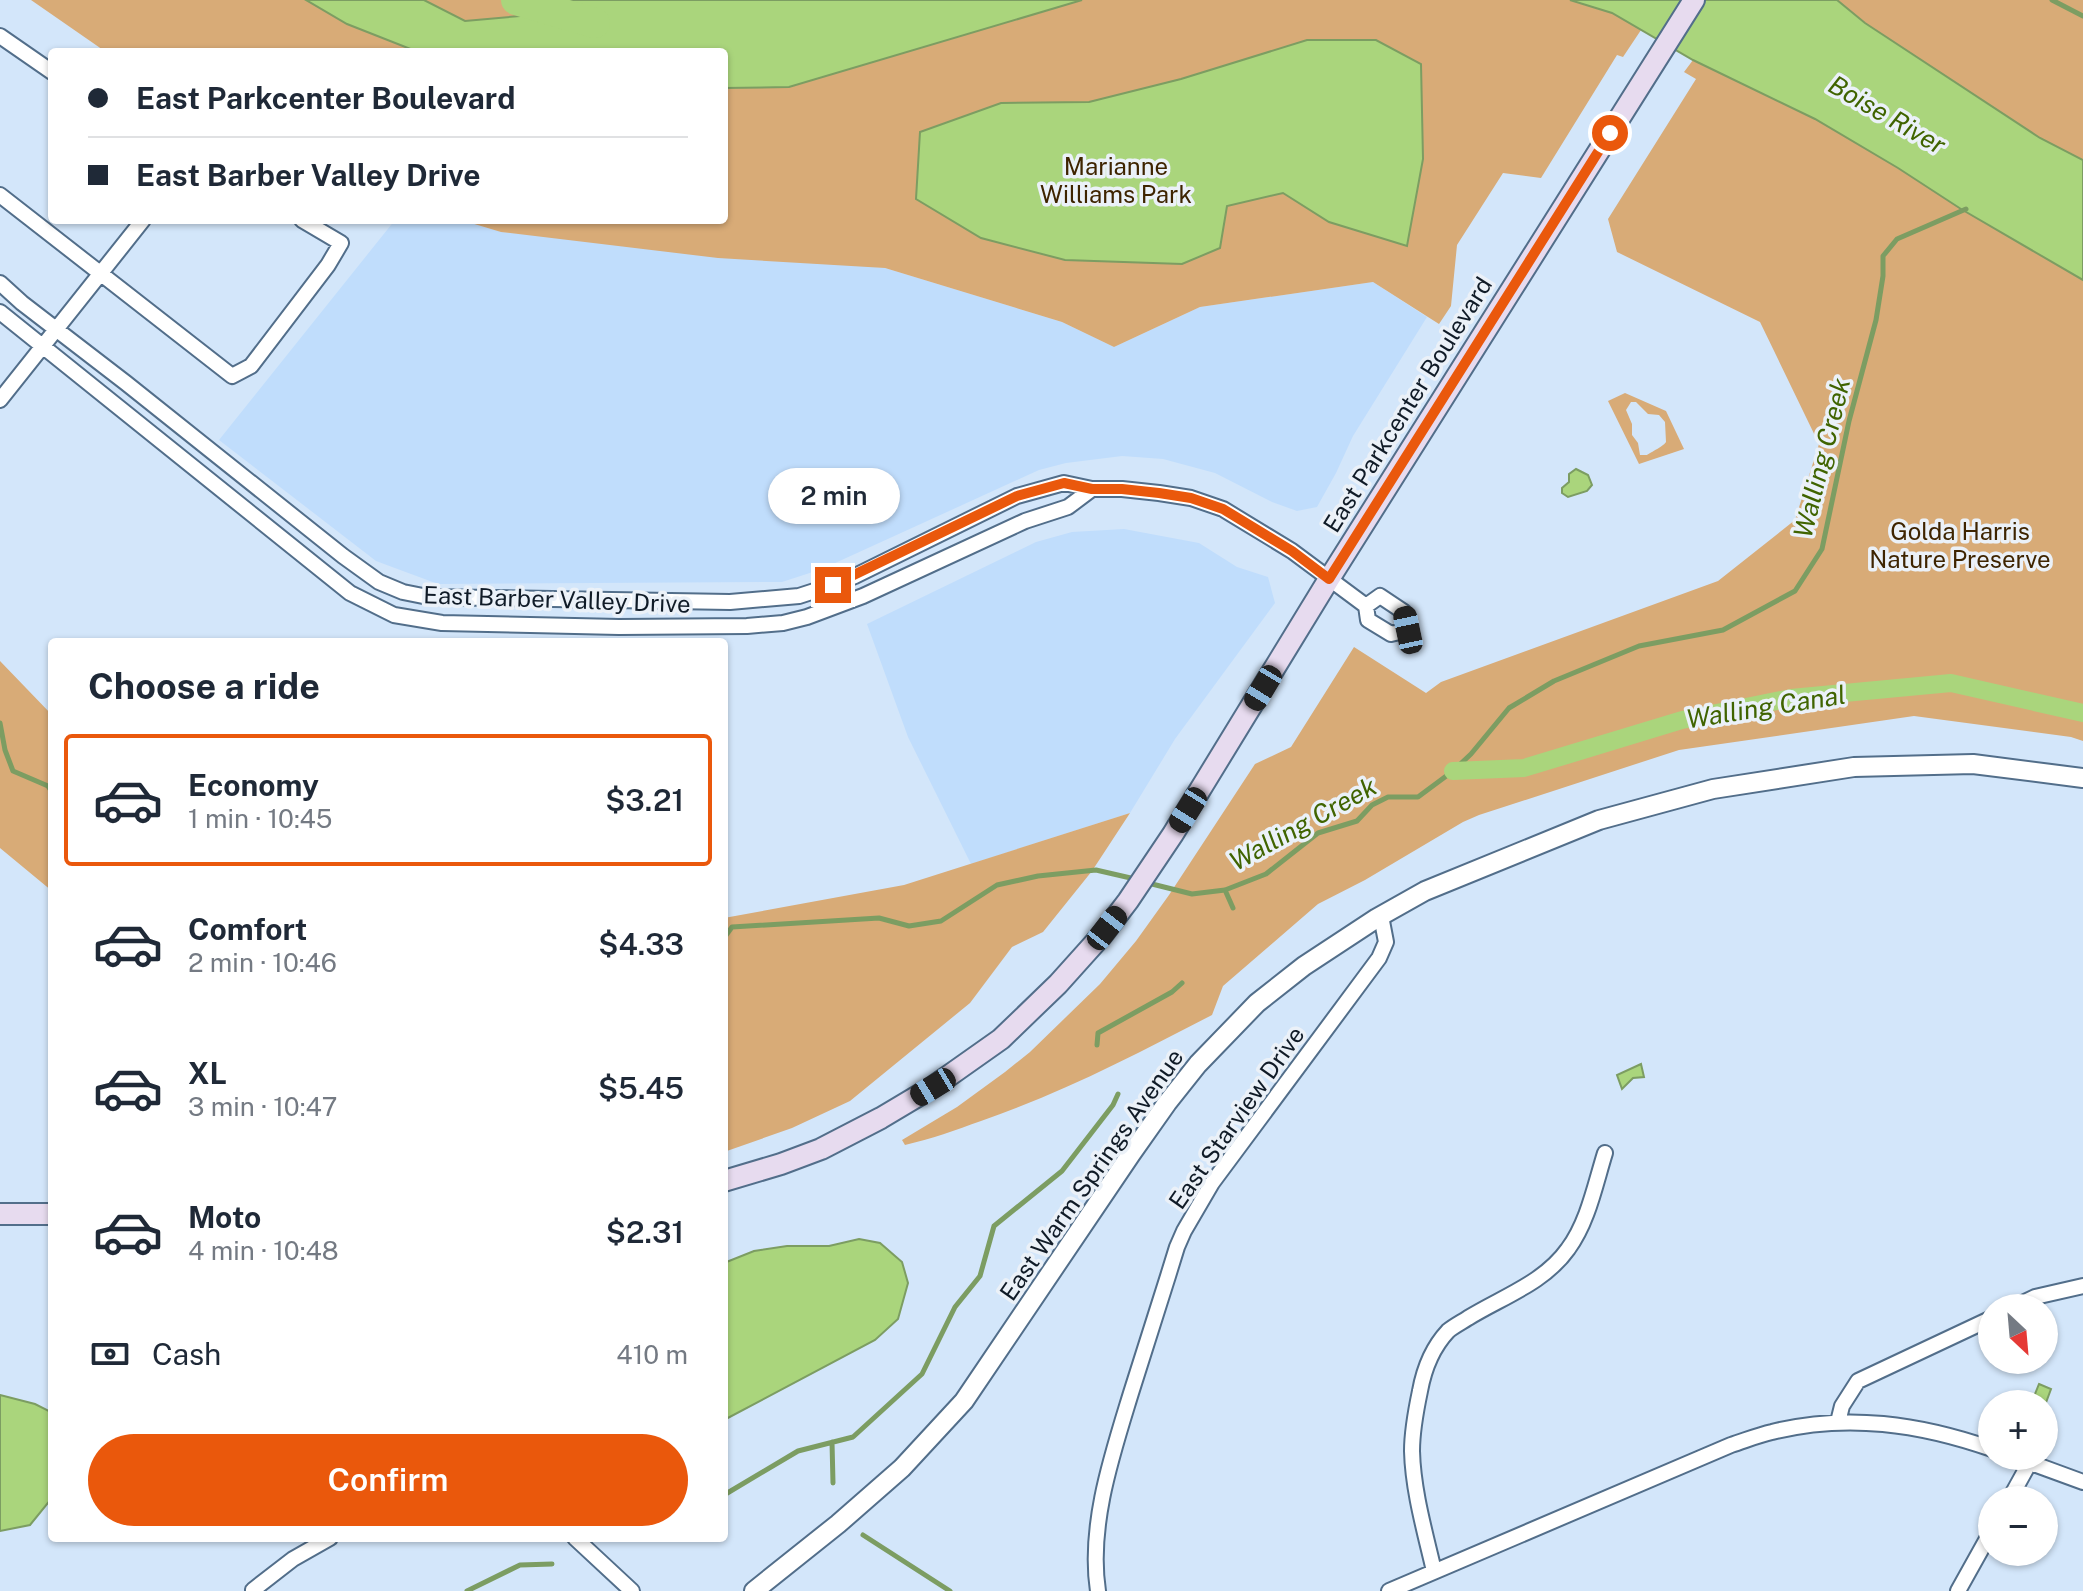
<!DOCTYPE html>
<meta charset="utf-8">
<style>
body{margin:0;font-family:"Public Sans",sans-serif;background:#f6f6f7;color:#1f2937;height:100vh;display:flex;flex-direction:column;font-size:30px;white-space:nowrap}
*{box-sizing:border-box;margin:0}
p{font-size:26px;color:#747a83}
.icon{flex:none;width:44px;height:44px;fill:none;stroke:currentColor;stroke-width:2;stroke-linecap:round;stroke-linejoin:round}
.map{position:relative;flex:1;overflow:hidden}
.panel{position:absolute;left:48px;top:638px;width:680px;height:904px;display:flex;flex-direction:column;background:#fff;border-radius:8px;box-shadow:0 2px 6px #0004}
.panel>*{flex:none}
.hud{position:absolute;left:48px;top:48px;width:680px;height:176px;border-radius:8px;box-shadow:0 2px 6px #0004;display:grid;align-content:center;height:176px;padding:0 40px;background:#fff}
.needle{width:52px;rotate:154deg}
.tools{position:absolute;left:1978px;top:1294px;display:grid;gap:16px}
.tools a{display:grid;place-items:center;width:80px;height:80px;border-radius:50%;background:#fff;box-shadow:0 2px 6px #0004;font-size:40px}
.end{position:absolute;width:36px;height:36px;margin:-18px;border:10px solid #ea580c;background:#fff;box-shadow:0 0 0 4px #fff}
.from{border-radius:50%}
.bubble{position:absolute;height:56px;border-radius:28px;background:#fff;box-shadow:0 2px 6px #0004;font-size:26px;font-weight:600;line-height:56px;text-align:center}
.car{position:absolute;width:24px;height:48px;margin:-24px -12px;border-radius:10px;box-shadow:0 0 6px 2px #0007;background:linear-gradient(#222 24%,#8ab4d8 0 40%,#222 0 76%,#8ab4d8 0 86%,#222 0)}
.hud b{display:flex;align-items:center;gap:28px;height:76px;font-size:30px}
.hud b+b{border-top:2px solid #e0e1e3}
.hud i{width:20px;height:20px;background:#1f2937}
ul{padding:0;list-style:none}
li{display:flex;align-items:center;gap:24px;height:132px;margin:0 16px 12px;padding:0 24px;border:4px solid transparent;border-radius:8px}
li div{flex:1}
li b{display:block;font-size:30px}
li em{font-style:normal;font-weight:600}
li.current{border-color:#ea580c}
li>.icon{width:72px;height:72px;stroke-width:1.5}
h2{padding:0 40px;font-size:36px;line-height:96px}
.pay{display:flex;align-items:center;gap:20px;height:88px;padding:0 40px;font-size:30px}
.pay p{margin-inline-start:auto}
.primary-button{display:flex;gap:16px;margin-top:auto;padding:16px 40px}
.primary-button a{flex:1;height:92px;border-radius:48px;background:#ea580c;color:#fff;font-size:32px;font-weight:600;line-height:92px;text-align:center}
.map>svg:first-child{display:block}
</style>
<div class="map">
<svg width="2083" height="1591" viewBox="0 0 2083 1591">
<rect width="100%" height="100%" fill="#d3e6fa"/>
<!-- built -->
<path fill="#c0ddfc" d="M 395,220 L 460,220 L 502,232 L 885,268 L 1062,322 L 1114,347 L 1200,307 L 1373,282 L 1427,317 L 1353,436 L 1336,473 L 1317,507 L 1297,511 L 1272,502 L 1215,473 L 1163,459 L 1122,456 L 1066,463 L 1039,470 L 822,569 L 782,582 L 438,584 L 376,561 L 219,440 Z
M 1124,529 L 1199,543 L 1237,567 L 1268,577 L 1275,603 L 1175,739 L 1130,813 L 971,864 L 908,737 L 867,624 L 1036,542 L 1072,532 Z"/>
<!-- green -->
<path fill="#d8ab77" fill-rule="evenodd" d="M 31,0 L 306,0 L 347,24 L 418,52 L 106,52 Z
M 424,0 L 542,0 L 561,9 L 555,15 L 520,16 L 465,21 Z
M 1570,0 L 1612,13 L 1641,30 L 1623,57 L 1617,55 L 1541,178 L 1503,173 L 1457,245 L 1451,306 L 1439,324 L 1373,282 L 1200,307 L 1114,347 L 1062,322 L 885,268 L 718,258 L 501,232 L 461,220 L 724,220 L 724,88 L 789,87 L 1082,0 Z
M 1837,0 L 2083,0 L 2083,160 L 2040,138 L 1865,23 Z
M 1693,60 L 1815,119 L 1898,168 L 1961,209 L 2083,280 L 2083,741 L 2071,737 L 1914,716 L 1679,750 L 1479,815 L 1463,822 L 1365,880 L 1318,904 L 1223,986 L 1212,1015 C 1137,1054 1062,1093 981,1121 C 956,1130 931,1139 905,1145 L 902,1140 L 957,1107 L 1005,1072 L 1030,1052 L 1100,984 L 1136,941 L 1169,895 L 1255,764 L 1291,747 L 1354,647 L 1426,693 L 1441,682 L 1718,581 L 1795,520 L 1819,444 L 1760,322 L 1617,252 L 1608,219 L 1696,79 L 1684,72 Z
M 1625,393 L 1666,411 L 1684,449 L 1639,464 L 1608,401 ZM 1631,402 L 1636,402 L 1648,414 L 1659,415 L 1665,422 L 1666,442 C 1665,445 1650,453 1647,455 L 1640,455 L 1638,443 L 1632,435 L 1632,424 L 1626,410 Z
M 0,661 L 52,715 L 52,891 L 0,848 Z
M 1130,813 L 1092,871 L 1043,932 L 1012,947 L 970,1003 L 850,1101 L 792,1128 L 724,1152 L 724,918 L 904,885 Z"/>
<!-- water -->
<path fill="#aad57c" stroke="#7c9d62" stroke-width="2" d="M 306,0 L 424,0 L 465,21 L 520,16 L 555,15 L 561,9 L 542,0 L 1082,0 L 789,87 L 724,88 L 724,52 L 418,52 L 347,24 Z
M 1570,0 L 1837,0 L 1865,23 L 2040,138 L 2083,160 L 2083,280 L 1961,209 L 1898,168 L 1815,119 L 1693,60 L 1612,13 Z
M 1307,40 L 1376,40 L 1421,64 L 1423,159 L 1407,246 L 1329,222 L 1283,193 L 1227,206 L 1220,248 L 1182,264 L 1065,260 L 981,238 L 916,199 L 920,132 L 1001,103 L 1089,102 L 1181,79 Z
M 1576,469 L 1588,475 L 1592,485 L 1587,491 L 1568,497 L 1562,493 L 1562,488 L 1569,482 L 1569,474 Z
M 1641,1064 L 1644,1077 L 1633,1078 L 1622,1089 L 1617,1075 Z
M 859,1239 L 880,1243 L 902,1262 L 908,1283 L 898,1319 L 875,1340 L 724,1420 L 724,1263 L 754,1251 L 787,1246 L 829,1246 Z
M 2039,1384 L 2051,1389 L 2044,1408 L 2044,1404 L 2031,1404 Z
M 0,1395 L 35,1404 L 51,1412 L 52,1498 L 30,1525 L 0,1531 Z"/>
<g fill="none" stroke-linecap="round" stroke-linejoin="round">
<!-- stream -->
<path stroke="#7c9d62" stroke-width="5" d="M 2052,0 L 2083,16
M 0,723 L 5,750 L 13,771 L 48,786 L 52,792
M 1148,883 L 1192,894 L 1225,890 L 1266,874 L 1318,833 L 1357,821 L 1372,805 L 1388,797 L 1418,797 L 1453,771 L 1471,754 L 1509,708 L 1554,681 L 1639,646 L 1723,630 L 1795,591 L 1822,549 L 1849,421 L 1876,320 L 1883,276 L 1883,256 L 1897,239 L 1966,209
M 1225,890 L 1233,908
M 724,938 L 732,927 L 879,918 L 909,926 L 941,921 L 997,885 L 1038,876 L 1096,870 L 1135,879
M 1097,1045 L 1098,1033 L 1172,992 L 1182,983
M 832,1442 L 833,1483
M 724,1495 L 798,1451 L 853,1437 L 922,1374 L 955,1307 L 980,1276 L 994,1226 L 1062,1171 L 1113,1105 L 1118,1094
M 863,1535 L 950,1591
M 467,1591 L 520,1565 L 552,1564"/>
<!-- canal -->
<path stroke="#aad57c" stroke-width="18" d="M 1453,771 L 1524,768 L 1682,720 L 1791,698 L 1951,683 L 2083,713"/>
<!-- river -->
<path stroke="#aad57c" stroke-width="30" d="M 516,0 L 595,23"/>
<defs>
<path id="minor" d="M 0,36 L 52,72
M 0,195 L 232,376 L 251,366 L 328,265 L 341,243 L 302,220
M 0,283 L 22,303 L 126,383 L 343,556 L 379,582 L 403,592 L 428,597 L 730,602 L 799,596 L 833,585 L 855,576 L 1017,496 L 1064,483 L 1092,489 L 1122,489 L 1159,493 L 1191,498 L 1223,509 L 1292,551 L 1366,606 L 1368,620 L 1391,634 L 1408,630 L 1404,612 L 1380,596 L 1366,606
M 0,312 L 350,593 L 394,615 L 442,623 L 619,627 L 747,626 L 783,623 L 807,617 L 863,596 L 1025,521 L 1068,507 L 1092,489
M 0,400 L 143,220
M 2012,1308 L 2035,1297 L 2083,1286
M 1838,1422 L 1842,1406 L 1858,1381 L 1992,1318
M 2012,1456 L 2083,1482
M 2009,1500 L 2030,1462
M 575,1538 L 632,1591
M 1434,1571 C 1425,1532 1413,1491 1412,1451 C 1412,1431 1416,1410 1420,1391 C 1424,1369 1433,1347 1448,1331 C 1454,1326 1462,1322 1468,1318 C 1502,1297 1544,1283 1568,1249 C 1588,1222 1595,1185 1605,1153
M 253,1590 L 293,1559 L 330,1538
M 1098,1591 C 1088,1526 1112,1455 1131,1393 C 1146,1345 1162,1296 1177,1247 L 1184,1231 L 1212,1183 L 1379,958 L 1386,942 L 1381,916
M 1389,1591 L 1731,1445 C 1744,1441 1758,1435 1772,1432 C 1847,1413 1920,1424 1992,1449
M 1958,1591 L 1992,1530"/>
<path id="tertiary" d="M 754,1591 L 838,1524 L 902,1468 L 964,1401 L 1131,1154 L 1167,1103 L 1198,1064 L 1257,1003 L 1304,966 L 1377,918 L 1425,891 L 1599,820 L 1713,789 L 1854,767 L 1973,764 L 2083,778"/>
<path id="secondary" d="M 724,1181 L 781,1164 L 821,1149 L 881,1118 L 933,1087 L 1001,1039 L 1058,984 L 1102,935 L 1128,901 L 1173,834 L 1329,579 L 1694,0
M 0,1214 L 52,1214"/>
</defs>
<!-- minor casing -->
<use href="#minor" stroke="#526e8a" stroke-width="18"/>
<!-- tertiary casing -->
<use href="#tertiary" stroke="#526e8a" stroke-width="22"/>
<!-- secondary casing -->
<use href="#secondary" stroke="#526e8a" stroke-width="24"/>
<!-- minor -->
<use href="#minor" stroke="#fff" stroke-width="14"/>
<!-- tertiary -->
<use href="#tertiary" stroke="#fff" stroke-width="18"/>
<!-- secondary -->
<use href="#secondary" stroke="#e7dbef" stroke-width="20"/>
</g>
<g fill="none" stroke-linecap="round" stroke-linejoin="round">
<!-- route -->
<path stroke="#ea580c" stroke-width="10" d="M 833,585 L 1017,496 L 1064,483 L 1092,489 L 1122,489 L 1159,493 L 1191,498 L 1223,509 L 1292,551 L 1329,579 L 1610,133"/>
</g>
<g text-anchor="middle" stroke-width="7" stroke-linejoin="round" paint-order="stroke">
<!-- park labels -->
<g font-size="24" fill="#3e2400" stroke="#ebf1f8">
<text x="1116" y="175">Marianne<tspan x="1116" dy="28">Williams Park</tspan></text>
<text x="1960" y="540">Golda Harris<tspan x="1960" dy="28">Nature Preserve</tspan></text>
</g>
<!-- street labels -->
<g font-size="24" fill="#101b27" stroke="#ebf1f8">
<text transform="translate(1408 405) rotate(-58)" y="8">East Parkcenter Boulevard</text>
<text transform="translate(557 600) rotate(2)" y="8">East Barber Valley Drive</text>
<text transform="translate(1237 1118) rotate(-55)" y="8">East Starview Drive</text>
<text transform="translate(1092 1175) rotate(-55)" y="8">East Warm Springs Avenue</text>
</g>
<!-- water labels -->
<g font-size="26" font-style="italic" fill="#406400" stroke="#ebf1f8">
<text transform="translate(1887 115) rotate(30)" y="9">Boise River</text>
<text transform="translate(1822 458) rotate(-76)" y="9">Walling Creek</text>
<text transform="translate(1766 707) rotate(-9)" y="9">Walling Canal</text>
<text transform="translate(1303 824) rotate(-29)" y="9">Walling Creek</text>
</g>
</g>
</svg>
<div class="tools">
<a><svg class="needle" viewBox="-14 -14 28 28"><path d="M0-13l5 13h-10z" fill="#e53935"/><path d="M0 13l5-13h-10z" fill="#747a83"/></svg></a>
<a>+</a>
<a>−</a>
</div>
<i class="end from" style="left:1610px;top:133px"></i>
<i class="end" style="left:833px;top:585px"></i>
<div class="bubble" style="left:768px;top:468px;width:132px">2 min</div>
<i class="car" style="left:1408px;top:630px;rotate:348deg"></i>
<i class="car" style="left:1263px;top:688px;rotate:211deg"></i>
<i class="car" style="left:1188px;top:810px;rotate:212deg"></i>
<i class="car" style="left:1107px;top:928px;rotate:38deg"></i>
<i class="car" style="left:933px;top:1087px;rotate:239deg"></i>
<div class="hud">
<b><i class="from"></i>East Parkcenter Boulevard</b>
<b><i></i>East Barber Valley Drive</b>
</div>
<section class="panel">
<h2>Choose a ride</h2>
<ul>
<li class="current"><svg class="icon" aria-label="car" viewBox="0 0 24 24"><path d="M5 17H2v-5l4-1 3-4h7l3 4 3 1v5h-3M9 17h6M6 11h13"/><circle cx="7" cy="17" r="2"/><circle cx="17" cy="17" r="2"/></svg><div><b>Economy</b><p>1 min · 10:45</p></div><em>$3.21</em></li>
<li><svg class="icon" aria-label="car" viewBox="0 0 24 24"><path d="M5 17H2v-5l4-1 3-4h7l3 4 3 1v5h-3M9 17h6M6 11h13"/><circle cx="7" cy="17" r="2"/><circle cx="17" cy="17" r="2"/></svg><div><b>Comfort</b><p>2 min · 10:46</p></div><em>$4.33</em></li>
<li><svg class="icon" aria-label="car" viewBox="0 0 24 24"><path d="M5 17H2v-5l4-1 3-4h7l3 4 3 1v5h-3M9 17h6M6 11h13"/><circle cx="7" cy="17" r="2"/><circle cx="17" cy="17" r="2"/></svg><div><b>XL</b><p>3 min · 10:47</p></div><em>$5.45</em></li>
<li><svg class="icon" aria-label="car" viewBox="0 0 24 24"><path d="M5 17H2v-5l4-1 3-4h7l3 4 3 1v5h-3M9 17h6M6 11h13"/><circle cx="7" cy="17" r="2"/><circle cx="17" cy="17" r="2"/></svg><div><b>Moto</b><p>4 min · 10:48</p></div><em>$2.31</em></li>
</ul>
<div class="pay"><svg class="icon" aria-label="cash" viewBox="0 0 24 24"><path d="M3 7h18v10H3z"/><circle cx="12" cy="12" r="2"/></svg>Cash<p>410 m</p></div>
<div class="primary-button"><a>Confirm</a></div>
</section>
</div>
